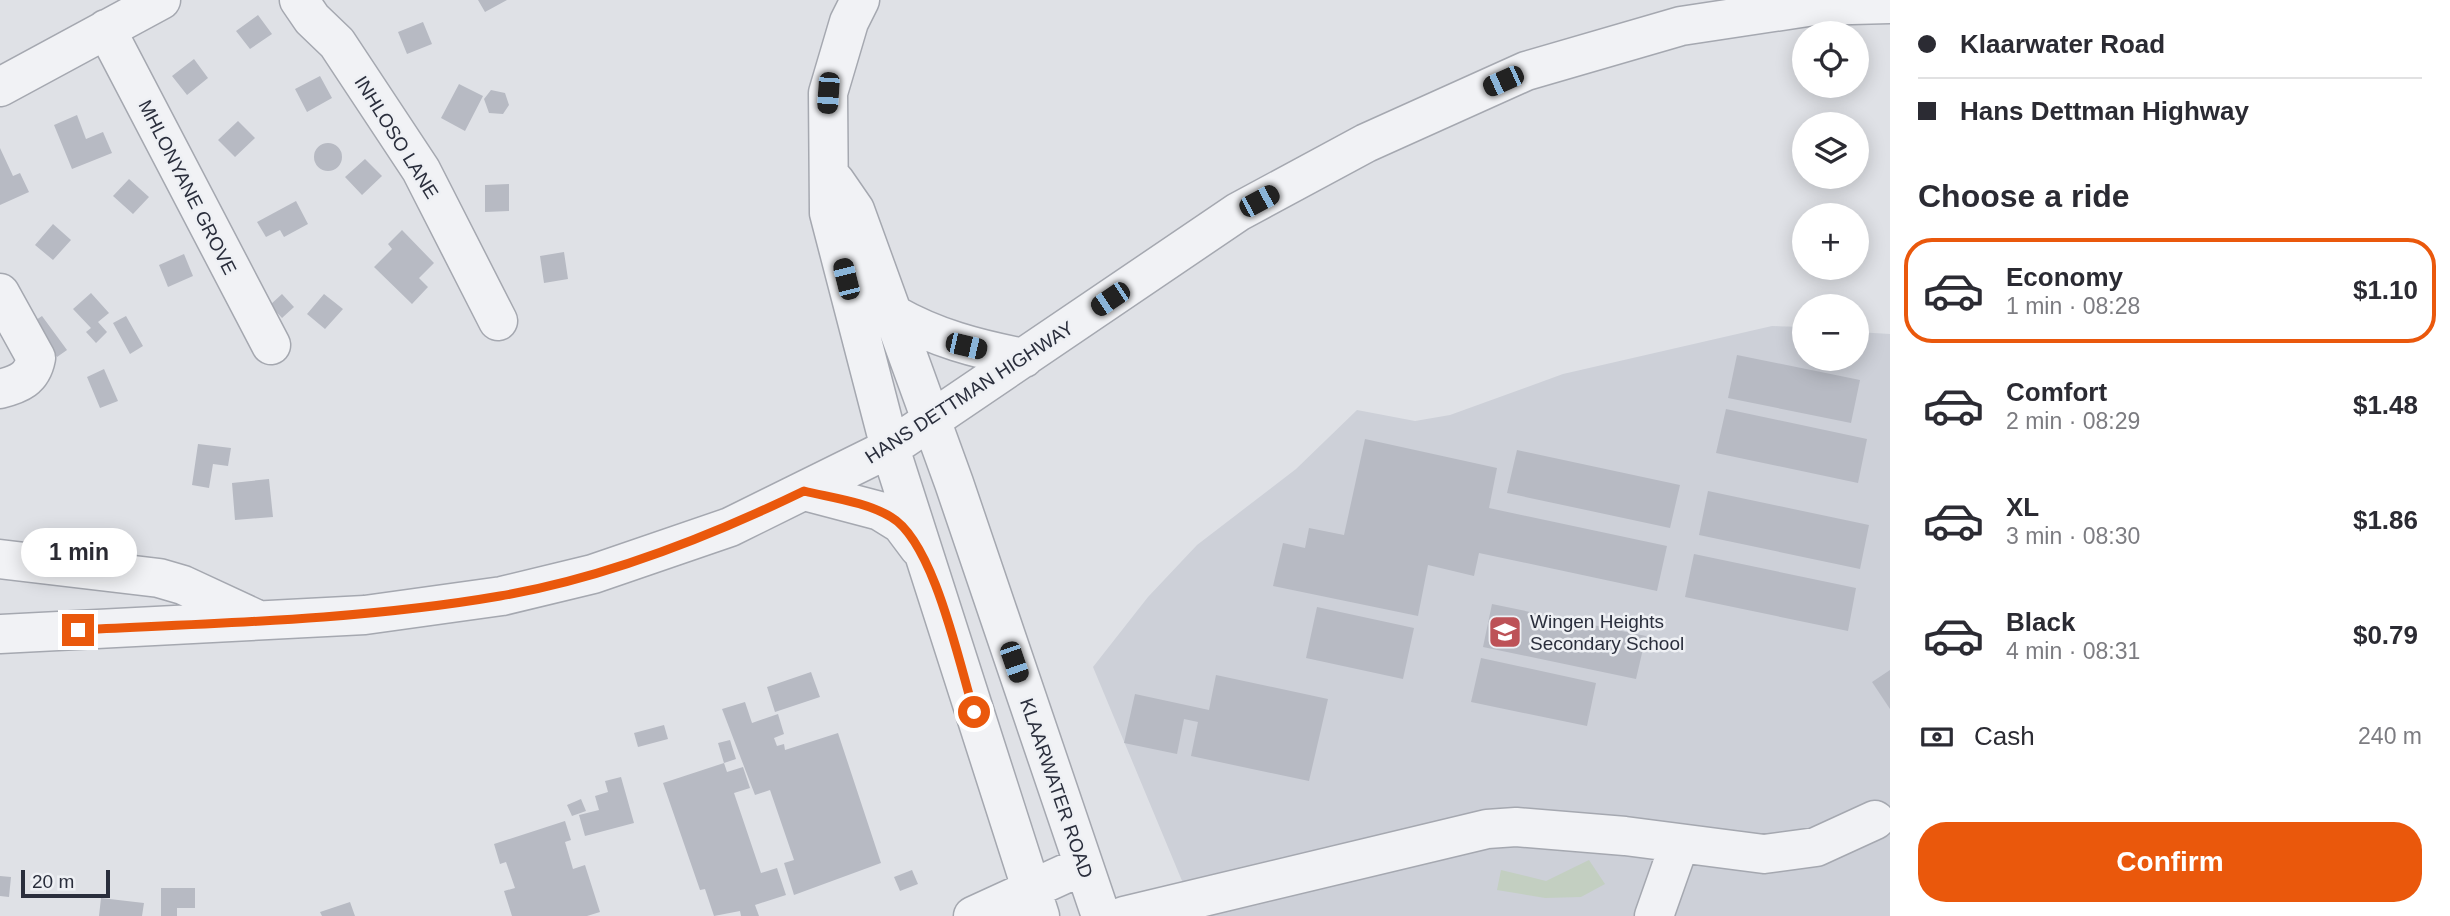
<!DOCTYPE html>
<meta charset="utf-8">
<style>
body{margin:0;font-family:Arial,sans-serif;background:#f2f2f3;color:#2b2b33;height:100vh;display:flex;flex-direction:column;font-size:26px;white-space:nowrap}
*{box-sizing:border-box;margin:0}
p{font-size:23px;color:#7c7c81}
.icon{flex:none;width:38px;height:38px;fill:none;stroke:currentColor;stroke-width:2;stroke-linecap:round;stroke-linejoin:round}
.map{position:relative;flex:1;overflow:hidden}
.panel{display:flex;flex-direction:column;background:#fff;width:560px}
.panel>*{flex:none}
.hud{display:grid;align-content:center;height:154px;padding:0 28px;background:#fff}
.buttons{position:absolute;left:1792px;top:21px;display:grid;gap:14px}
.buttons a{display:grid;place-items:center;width:77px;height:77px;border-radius:50%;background:#fff;box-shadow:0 4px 18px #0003;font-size:35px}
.scale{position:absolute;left:21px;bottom:18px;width:89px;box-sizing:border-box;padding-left:7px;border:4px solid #2a2e3c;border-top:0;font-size:19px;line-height:24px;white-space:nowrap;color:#2a2e3c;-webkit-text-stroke:5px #eef0f4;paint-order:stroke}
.end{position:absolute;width:32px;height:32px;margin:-16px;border:9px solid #ea580c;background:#fff;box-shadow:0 0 0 4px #fff}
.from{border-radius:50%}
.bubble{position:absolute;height:49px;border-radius:24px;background:#fff;box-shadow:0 4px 18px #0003;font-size:23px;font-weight:700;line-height:49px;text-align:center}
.car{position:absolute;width:21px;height:42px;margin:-21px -10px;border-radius:9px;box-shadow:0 0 5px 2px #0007;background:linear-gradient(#222 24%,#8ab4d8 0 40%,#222 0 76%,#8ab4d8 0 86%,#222 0)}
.hud b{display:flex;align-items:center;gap:24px;height:66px;font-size:26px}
.hud b+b{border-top:2px solid #e1e1e2}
.hud i{width:18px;height:18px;background:#2b2b33}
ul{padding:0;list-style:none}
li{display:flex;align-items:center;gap:21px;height:105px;margin:0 14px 10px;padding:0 14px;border:4px solid transparent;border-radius:28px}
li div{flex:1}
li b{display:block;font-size:26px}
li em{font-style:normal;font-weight:700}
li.current{border-color:#ea580c}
li>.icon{width:63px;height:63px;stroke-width:1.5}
h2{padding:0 28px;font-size:32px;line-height:84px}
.pay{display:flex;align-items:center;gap:18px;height:77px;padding:0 28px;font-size:26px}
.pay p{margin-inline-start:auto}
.primary-button{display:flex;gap:14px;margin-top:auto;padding:14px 28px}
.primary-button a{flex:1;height:80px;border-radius:28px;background:#ea580c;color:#fff;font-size:28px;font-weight:700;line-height:80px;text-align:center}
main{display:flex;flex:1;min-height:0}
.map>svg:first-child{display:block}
</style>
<main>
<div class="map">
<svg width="1890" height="916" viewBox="0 0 1890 916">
<rect width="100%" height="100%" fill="#dfe1e6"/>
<!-- built -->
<path fill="#cdd0d8" d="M 1772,326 L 1804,327 L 1804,359 L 1857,359 L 1857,332 L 1890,334 L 1890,916 L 1185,916 L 1190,900 L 1093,667 L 1148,597 L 1197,545 L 1296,469 L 1357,410 L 1415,421 L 1450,415 L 1563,374 Z"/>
<!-- green -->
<path fill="#c3cfc1" d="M 1589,860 L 1605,884 L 1581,897 L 1545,898 L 1497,890 L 1501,870 L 1546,881 Z"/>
<!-- building -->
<path fill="#b7bac3" d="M 478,0 L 507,0 L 485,12 Z
M 258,15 L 272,34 L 250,49 L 236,31 Z
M 423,22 L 432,44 L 407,54 L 398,32 Z
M 194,59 L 208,78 L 187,95 L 172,76 Z
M 320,76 L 332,98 L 307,112 L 295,89 Z
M 459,84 L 483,96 L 465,131 L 441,118 Z
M 491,90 L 505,93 L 509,105 L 503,114 L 489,113 L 484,99 Z
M 77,115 L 86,139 L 103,132 L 112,153 L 72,169 L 54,125 Z
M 238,121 L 255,138 L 235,157 L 218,140 Z
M314 157a14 14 0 1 1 28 0a14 14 0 1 1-28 0Z
M 0,148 L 13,176 L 20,173 L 29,192 L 0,205 Z
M 365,159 L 382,176 L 362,195 L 345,177 Z
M 129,179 L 149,197 L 133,214 L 113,196 Z
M 509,184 L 509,211 L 485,212 L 485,185 Z
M 296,201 L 308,224 L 284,237 L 280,230 L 266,237 L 257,222 Z
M 53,224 L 71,240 L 53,260 L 35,245 Z
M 402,230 L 434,263 L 419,278 L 428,287 L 412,304 L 374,267 L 392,249 L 388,244 Z
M 564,252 L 568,279 L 544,283 L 540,256 Z
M 184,254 L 193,276 L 168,287 L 159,265 Z
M 91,293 L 109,313 L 98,322 L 107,332 L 96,343 L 86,332 L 91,328 L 73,309 Z
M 282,294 L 294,307 L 282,318 L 270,305 Z
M 324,294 L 343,309 L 325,329 L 307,314 Z
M 42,316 L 67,350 L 57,357 L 33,322 Z
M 126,316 L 143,346 L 130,354 L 113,323 Z
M 1737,355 L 1860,380 L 1851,423 L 1728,398 Z
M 104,369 L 118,401 L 100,408 L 87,377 Z
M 1726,409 L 1867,439 L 1858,483 L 1716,453 Z
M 1365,439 L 1497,468 L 1489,508 L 1667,546 L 1657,591 L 1479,553 L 1474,576 L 1428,565 L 1418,616 L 1273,586 L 1283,543 L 1305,548 L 1309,528 L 1344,535 Z
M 198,444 L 231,448 L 228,466 L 213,464 L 209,488 L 192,485 Z
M 1517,450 L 1680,485 L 1670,528 L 1507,493 Z
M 269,479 L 273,517 L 235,520 L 232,483 Z
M 1708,491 L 1869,525 L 1860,569 L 1699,535 Z
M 1694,554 L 1856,588 L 1848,631 L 1685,597 Z
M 1492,604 L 1646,636 L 1636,679 L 1483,647 Z
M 1317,607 L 1414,628 L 1403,679 L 1306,658 Z
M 1481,658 L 1596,683 L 1587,726 L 1471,702 Z
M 1890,670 L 1890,709 L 1872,682 Z
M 811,672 L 820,697 L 775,712 L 767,687 Z
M 1216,675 L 1328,699 L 1309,781 L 1191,756 L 1198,722 L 1184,719 L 1177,754 L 1124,743 L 1135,694 L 1209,710 Z
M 745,702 L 752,723 L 778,714 L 784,734 L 774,738 L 777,746 L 784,744 L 785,750 L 838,733 L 881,863 L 794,895 L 784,863 L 794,860 L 770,790 L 755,795 L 722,709 Z
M 664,725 L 668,739 L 638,747 L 634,733 Z
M 730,740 L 736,759 L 724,763 L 718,743 Z
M 724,763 L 727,772 L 743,767 L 750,788 L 734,793 L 761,873 L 777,868 L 786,895 L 755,905 L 759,916 L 741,916 L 740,911 L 714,916 L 705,889 L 700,890 L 663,783 Z
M 621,777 L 634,823 L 585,836 L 579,815 L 599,810 L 595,796 L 608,792 L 605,781 Z
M 581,799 L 586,811 L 572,816 L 567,805 Z
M 565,821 L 571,840 L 565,842 L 573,869 L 585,865 L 600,912 L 587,916 L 512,916 L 504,891 L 515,888 L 506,862 L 500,864 L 494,844 Z
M 912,870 L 918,884 L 900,891 L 894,877 Z
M 0,876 L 11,877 L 9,897 L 0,896 Z
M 161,888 L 195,888 L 195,908 L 177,908 L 177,916 L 161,916 Z
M 101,898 L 144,903 L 142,916 L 99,916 Z
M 350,902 L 355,916 L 322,916 L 320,912 Z"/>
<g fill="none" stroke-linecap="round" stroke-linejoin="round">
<defs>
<path id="minor" d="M 299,0 L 312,19 L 337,43 L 421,170 L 498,321
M 860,0 L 849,22 L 828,93 L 829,213 L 890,448 L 1040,916
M 106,29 L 271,345
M 0,87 L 161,0
M 835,181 L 855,210 L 954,483 L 1101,916
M 0,293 L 36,358 C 32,379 19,384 0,389
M 893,314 C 935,338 977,349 1024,358
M 804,491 L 880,511 L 901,524 L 919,548
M 0,559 L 159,578 L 183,585 L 254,618
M 0,634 L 365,615 L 502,596 L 593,574 L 730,527 L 890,448 L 1238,212 L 1366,143 L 1526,71 L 1681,26 L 1814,6 L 1890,4
M 973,916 L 1082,866
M 1124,916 L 1487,829 L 1516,827 L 1625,836 L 1764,854 L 1816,847 L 1875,820
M 1654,916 L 1679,845"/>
</defs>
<!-- minor casing -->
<use href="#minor" stroke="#a5a8b0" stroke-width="41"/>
<!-- minor -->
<use href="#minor" stroke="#f1f2f5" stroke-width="38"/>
</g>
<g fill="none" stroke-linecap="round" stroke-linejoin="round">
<!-- route -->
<path stroke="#ea580c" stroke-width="9" d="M 78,630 C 219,623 361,620 500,596 C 606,578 709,537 804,491 C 833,498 866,502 891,517 C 934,542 959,663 974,712"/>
</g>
<!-- icons -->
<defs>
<symbol id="school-square" viewBox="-11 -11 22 22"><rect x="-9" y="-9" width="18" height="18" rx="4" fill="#bd5257" stroke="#eef0f4"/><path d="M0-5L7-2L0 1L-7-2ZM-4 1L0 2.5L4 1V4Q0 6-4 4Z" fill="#fff"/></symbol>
</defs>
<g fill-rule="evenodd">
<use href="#school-square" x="1486" y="613" width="38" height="38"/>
</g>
<g text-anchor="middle" stroke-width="5" stroke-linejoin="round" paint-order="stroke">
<!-- street labels -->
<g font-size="19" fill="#2a2e3c" stroke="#eef0f4">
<text transform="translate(397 137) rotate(58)" y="7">INHLOSO LANE</text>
<text transform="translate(188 187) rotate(63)" y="7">MHLONYANE GROVE</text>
<text transform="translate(969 392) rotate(-33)" y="7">HANS DETTMAN HIGHWAY</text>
<text transform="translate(1057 788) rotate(71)" y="7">KLAARWATER ROAD</text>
</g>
<!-- poi labels -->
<g font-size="19" fill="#2a2e3c" stroke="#eef0f4" text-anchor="start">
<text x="1530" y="628">Wingen Heights<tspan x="1530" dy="22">Secondary School</tspan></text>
</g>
</g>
</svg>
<div class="buttons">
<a><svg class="icon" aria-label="locate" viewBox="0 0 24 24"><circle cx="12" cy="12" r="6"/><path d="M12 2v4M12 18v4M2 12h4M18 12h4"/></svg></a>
<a><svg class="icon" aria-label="layers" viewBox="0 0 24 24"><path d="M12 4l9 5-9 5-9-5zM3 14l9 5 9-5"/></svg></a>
<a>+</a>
<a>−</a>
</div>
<div class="scale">20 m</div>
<i class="end from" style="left:974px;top:712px"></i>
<i class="end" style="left:78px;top:630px"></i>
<div class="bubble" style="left:21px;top:528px;width:116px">1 min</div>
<i class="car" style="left:1503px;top:81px;rotate:246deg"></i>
<i class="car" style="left:828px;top:93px;rotate:184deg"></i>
<i class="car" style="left:1259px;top:201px;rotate:62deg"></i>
<i class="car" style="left:846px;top:279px;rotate:346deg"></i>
<i class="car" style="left:1110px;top:299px;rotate:236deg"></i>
<i class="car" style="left:966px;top:346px;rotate:103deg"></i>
<i class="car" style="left:1014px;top:662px;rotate:161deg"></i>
</div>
<section class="panel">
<div class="hud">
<b><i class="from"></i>Klaarwater Road</b>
<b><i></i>Hans Dettman Highway</b>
</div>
<h2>Choose a ride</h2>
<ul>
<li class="current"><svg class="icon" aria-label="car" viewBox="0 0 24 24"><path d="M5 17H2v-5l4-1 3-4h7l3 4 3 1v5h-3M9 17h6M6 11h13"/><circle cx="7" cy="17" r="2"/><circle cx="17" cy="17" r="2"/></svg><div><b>Economy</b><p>1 min · 08:28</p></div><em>$1.10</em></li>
<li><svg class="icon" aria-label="car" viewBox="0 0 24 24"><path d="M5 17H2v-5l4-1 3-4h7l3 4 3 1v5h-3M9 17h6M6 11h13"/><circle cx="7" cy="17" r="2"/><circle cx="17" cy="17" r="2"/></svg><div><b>Comfort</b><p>2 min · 08:29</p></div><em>$1.48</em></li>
<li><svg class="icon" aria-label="car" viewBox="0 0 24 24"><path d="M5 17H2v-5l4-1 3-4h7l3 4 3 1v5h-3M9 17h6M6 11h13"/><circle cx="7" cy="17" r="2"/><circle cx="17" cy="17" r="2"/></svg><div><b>XL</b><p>3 min · 08:30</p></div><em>$1.86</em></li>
<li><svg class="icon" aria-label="car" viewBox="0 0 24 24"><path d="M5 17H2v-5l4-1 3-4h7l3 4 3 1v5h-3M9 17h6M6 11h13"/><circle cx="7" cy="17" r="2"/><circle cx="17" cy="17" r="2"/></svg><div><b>Black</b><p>4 min · 08:31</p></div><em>$0.79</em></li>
</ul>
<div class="pay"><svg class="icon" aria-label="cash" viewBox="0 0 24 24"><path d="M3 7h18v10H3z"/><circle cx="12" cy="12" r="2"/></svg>Cash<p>240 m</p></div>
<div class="primary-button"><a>Confirm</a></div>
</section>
</main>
